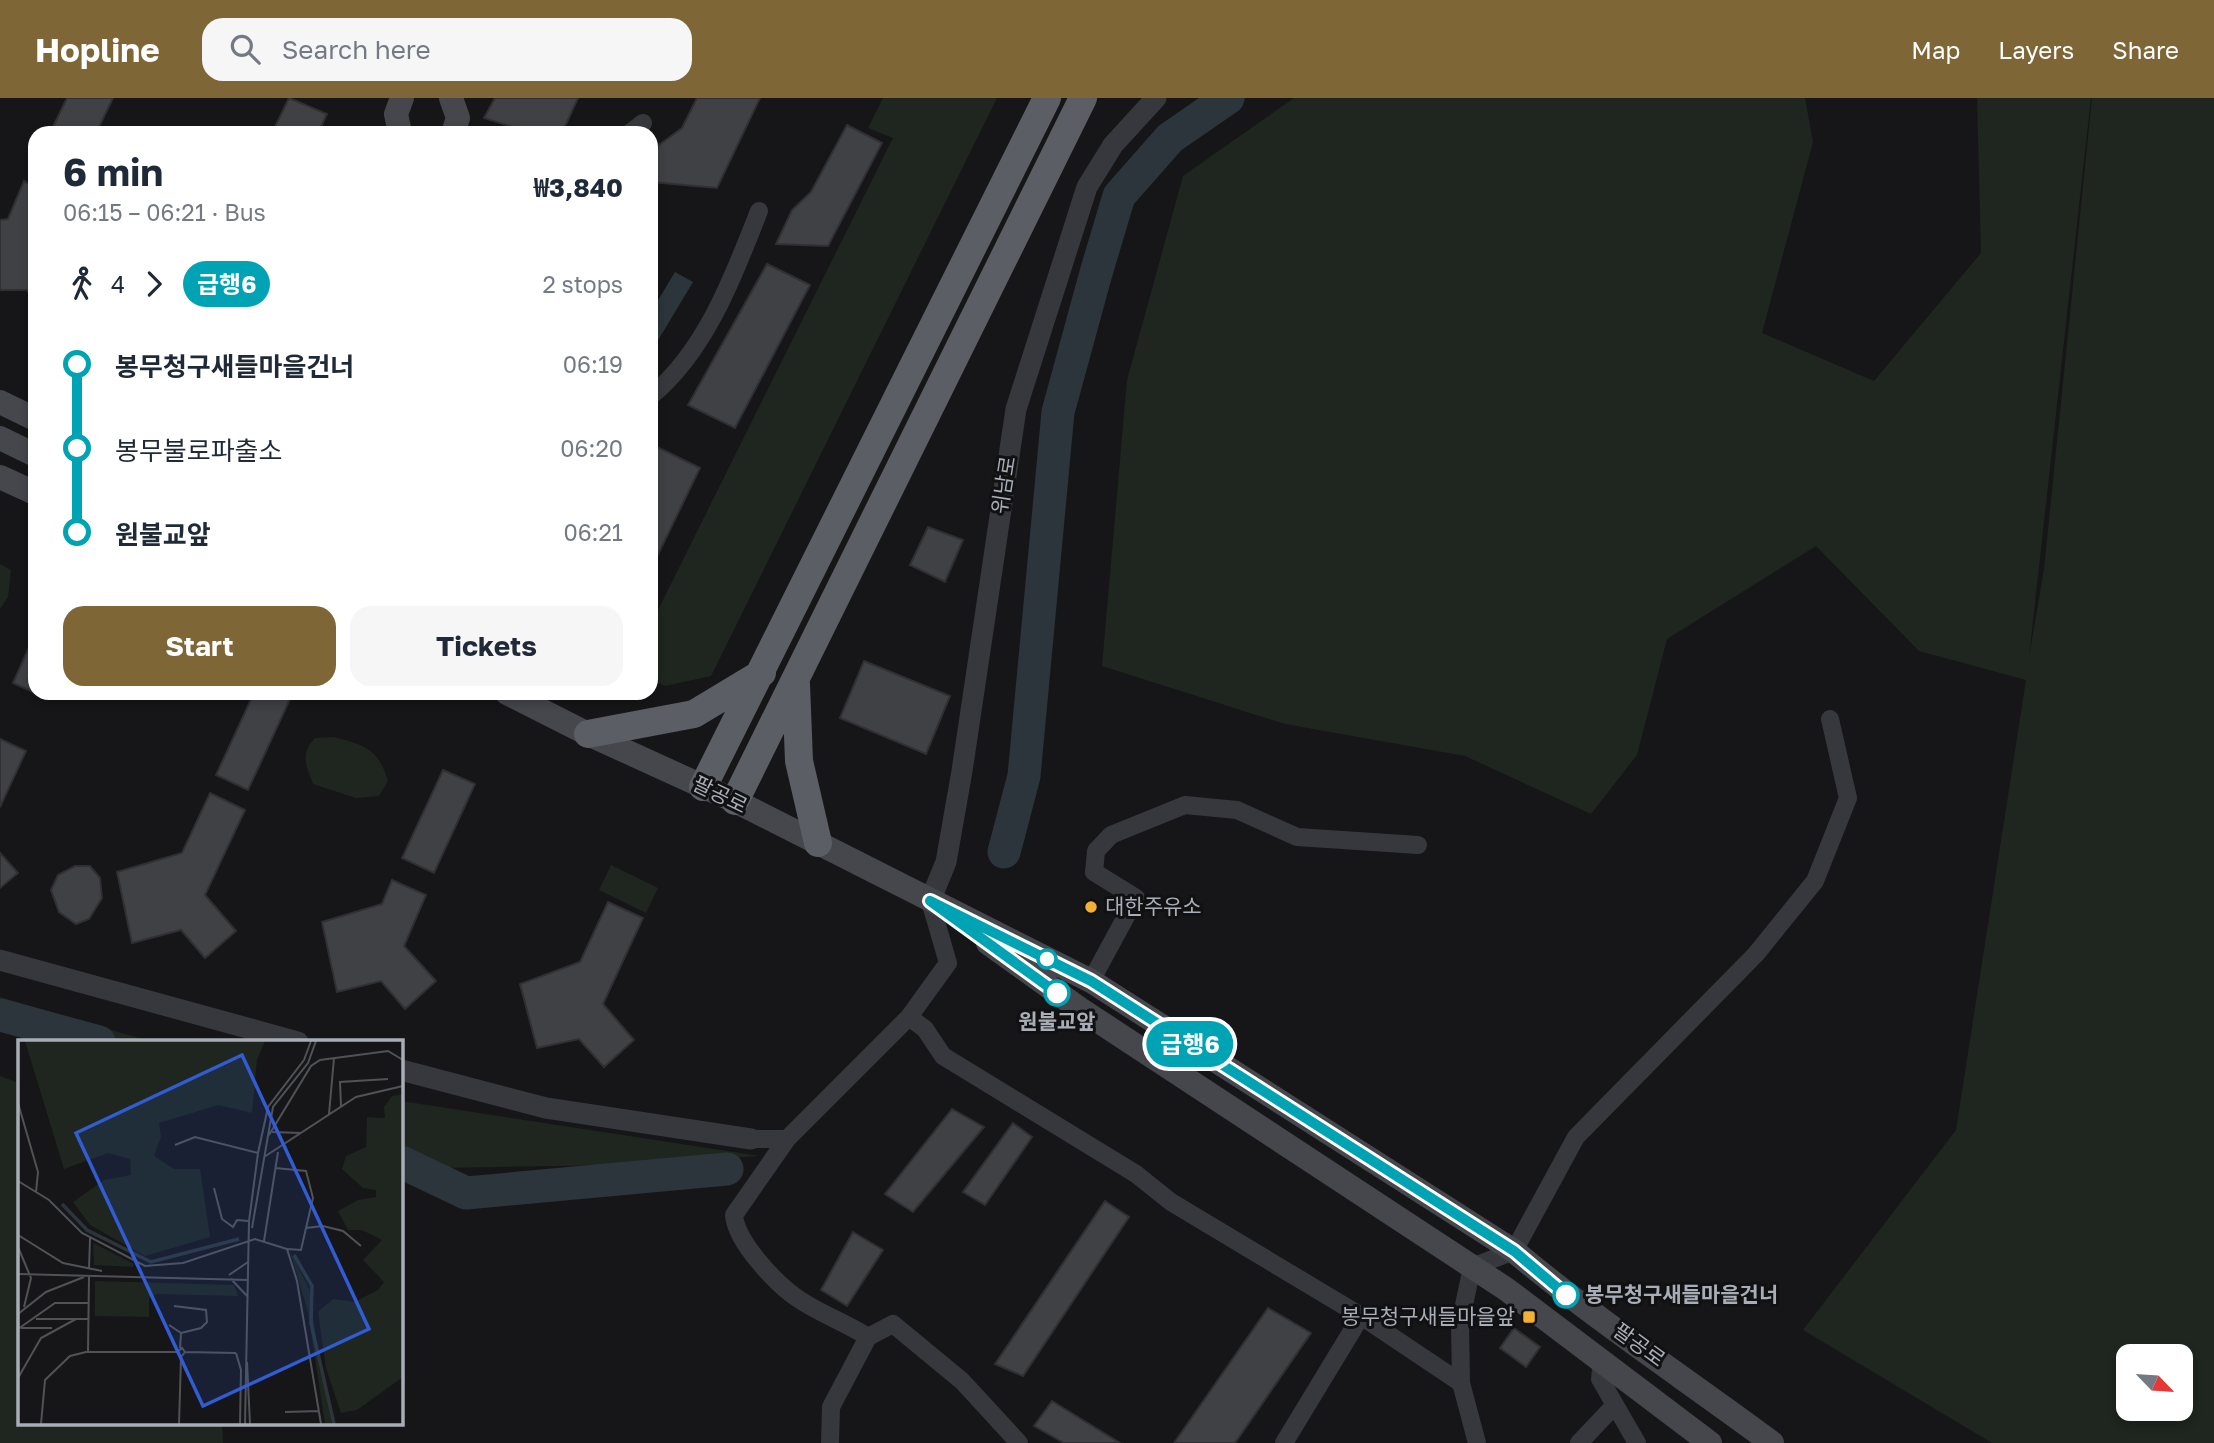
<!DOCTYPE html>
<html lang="en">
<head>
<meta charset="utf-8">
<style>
  :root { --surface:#fff; --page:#f6f6f7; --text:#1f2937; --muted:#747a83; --accent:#7e6636 }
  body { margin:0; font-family:"Golos Text","Noto Sans KR",sans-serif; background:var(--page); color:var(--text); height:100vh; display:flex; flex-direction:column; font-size:26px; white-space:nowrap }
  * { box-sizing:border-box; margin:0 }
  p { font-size:23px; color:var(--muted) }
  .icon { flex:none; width:38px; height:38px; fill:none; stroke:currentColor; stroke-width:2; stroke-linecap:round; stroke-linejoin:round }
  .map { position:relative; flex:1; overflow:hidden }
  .sheet { position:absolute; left:28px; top:28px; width:630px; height:574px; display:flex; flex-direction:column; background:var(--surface); border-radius:21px; box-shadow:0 4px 10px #0003 }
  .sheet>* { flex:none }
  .badge { padding:0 14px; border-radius:23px; font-size:24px; line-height:46px }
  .needle { width:46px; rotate:115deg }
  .tools { position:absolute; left:2116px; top:1246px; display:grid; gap:14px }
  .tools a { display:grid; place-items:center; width:77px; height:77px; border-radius:14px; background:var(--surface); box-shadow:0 4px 10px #0003; font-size:35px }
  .map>.badge { position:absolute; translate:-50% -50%; box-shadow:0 0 0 4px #fff }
  .legs { display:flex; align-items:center; gap:10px; height:77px; padding:0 35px; font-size:23px }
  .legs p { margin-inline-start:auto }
  .summary { display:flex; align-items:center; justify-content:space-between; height:119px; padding:0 35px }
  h1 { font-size:38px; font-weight:700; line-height:52px }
  .cta { display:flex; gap:14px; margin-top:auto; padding:14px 35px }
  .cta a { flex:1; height:80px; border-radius:21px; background:var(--accent); color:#fff; font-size:28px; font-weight:700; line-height:80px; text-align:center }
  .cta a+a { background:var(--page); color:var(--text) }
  ul { padding:0 35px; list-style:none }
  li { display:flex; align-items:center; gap:24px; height:84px; font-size:26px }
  li i { display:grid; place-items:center; width:10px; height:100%; margin:0 9px; background:currentColor }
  li i::after { content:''; width:18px; height:18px; margin:-9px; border:5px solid; border-radius:50%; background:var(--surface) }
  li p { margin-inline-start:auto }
  li:first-child i { background:linear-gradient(#0000 50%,currentColor 0) }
  li:last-child i { background:linear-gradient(currentColor 50%,#0000 0) }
  header { display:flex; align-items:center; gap:42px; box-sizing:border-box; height:98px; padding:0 35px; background:var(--accent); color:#fff }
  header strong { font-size:33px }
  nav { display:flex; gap:38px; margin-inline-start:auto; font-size:24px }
  .search { width:490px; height:63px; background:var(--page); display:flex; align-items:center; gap:18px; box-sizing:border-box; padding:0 24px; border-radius:21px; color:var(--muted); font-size:26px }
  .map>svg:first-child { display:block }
  .green { fill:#1e261f; fill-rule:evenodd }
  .water { fill:#2c353c }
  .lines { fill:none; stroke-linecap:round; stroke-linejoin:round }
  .river { stroke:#2c353c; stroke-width:33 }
  .building { fill:#404145; stroke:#303034; stroke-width:2 }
  .minor { stroke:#37383d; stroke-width:18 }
  .tertiary { stroke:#37383d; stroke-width:21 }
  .secondary { stroke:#45474d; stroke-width:24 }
  .trunk { stroke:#5b5e65; stroke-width:28 }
  .line-1-casing { stroke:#fff; stroke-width:16 }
  .line-1 { stroke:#00a3b4; stroke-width:10 }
  .poi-dot { fill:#f2b134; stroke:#111113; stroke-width:2.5 }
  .stop-1-dot { fill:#fff; stroke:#00a3b4; stroke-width:3.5 }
  .labels { text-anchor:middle; stroke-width:6; stroke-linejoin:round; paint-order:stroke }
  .street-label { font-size:21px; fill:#a8adb8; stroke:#111113 }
  .poi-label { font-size:21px; fill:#a8adb8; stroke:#111113; text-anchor:start }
  .stop-label { font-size:21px; font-weight:bold; fill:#a8adb8; stroke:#111113 }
  .inset-river { fill:none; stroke:#2c353c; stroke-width:3.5 }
  .inset-road { fill:none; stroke:#505258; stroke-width:2 }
  .view { fill:#325cd3; fill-opacity:0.15; stroke:#325cd3; stroke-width:3.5 }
  .inset-edge { fill:none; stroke:#a8adb8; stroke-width:3.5 }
</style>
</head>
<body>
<header>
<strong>Hopline</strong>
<div class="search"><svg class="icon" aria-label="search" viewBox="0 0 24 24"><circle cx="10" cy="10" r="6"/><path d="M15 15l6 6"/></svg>Search here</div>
<nav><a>Map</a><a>Layers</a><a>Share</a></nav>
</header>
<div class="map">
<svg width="2214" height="1345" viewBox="0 0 2214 1345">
  <rect width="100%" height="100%" fill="#161618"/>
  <path class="green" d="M883 0H997L711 578 665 588 651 581V526L893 40 868 30Z
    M1294 0H1805L1813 44 1762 235 1874 283 1981 155 1977 0H2091L2029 559 2044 471 2092 0H2214V1345H1992L1803 1232 1956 1032 2026 582 1919 553 1816 448 1667 541 1637 657 1591 716 1465 658 1285 626 1102 568 1127 282 1183 78ZM2128 1258H2180V1311H2128Z
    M0 466 11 472 8 499 0 511Z
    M334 639C364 647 379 651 388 683L379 698 356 700 313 686C306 667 300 656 315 640Z
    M611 767 658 790 646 815 599 792Z
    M0 899 152 944H58L0 925Z
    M0 978 19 985V1326H222L223 1345H0Z
    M401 1003 760 1058 616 1067 440 1070 401 1057Z"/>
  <path class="water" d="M675 174 693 184 651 254V214Z"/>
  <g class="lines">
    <path class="river" d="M1004 754 1024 678 1058 314 1096 175 1119 98 1170 40 1228 0
      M0 917 99 944
      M401 1064 466 1095 727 1071"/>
  </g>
  <path class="building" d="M67 0H113L96 35H50Z
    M289 0 327 16 318 35H272Z
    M495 0H578L562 35H531L484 20Z
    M697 0H760L717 90 651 84V63L659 47 682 30Z
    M847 27 882 45 828 148 776 146 792 112 811 94Z
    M24 83 35 89V204L27 192H0V122L8 121Z
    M767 166 810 187 735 330 688 307Z
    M651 346 700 370 651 471Z
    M928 429 963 442 945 484 910 467Z
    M35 536V595L13 585Z
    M864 563 950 598 926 656 840 620Z
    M254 595H283L291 599 248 692 216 677Z
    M0 641 26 653 0 709Z
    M443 672 475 686 434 775 402 760Z
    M210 695 245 712 205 797 236 833 205 860 181 832 132 845 117 774 182 755Z
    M0 755 18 775 0 790Z
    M75 768H90L100 780 102 800 89 821 76 826 59 814 51 792 58 777Z
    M392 782 426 797 404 848 436 883 405 911 381 883 337 894 322 824 382 806Z
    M608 804 643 820 603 906 634 942 604 969 579 941 537 950 520 886 580 864Z
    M952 1011 984 1029 913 1114 885 1096Z
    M1013 1025 1032 1039 985 1107 963 1094Z
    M1105 1103 1129 1119 1023 1278 995 1266Z
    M853 1134 883 1152 847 1208 821 1192Z
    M1268 1210 1311 1235 1235 1345H1174Z
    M1514 1230 1540 1249 1526 1269 1500 1250Z
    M1052 1303 1120 1345H1064L1034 1328Z"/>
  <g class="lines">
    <path class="minor" d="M630 35 643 25
      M651 298C706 253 734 177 759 113
      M1091 883 1136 800 1094 774 1096 753 1111 737 1185 707 1237 712 1297 739 1418 747
      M909 919 925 931 943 958 1136 1076 1171 1104 1361 1218 1461 1285
      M751 1041H787L909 919 948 865 930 803
      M787 1041 734 1117C736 1144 777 1187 800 1202 821 1216 846 1225 868 1239L831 1309 830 1345
      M868 1239 893 1226 962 1283 1019 1345
      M1602 1262 1600 1281 1637 1345
      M1284 1345 1361 1218
      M1477 1345 1461 1285 1460 1226 1472 1169 1514 1153 1576 1039 1756 856 1815 783 1848 700 1830 621
      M1579 1345 1615 1307"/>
    <path class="tertiary" d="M930 803 946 764 962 673 1016 311 1087 89 1113 47 1156 0
      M0 862 298 944
      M401 972 546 1010 751 1041"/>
    <path class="secondary" d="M451 0 458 20 453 35
      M400 35 396 16 402 0
      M0 304 35 321
      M0 340 35 357
      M0 379 35 395
      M507 595 588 636 735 703 1091 883 1514 1153C1596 1222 1686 1281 1772 1345
      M988 845 1080 911 1506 1191 1710 1345"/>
    <path class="trunk" d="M796 586 799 663 818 745
      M588 636 694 616 762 575
      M703 689 1047 0
      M735 703 1083 0"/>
  </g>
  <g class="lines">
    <defs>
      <path id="line-1" d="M1057 895 930 803 1091 883 1514 1153 1566 1197"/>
    </defs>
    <use href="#line-1" class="line-1-casing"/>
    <use href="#line-1" class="line-1"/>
  </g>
  <g class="poi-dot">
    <circle cx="1091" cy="809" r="7"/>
    <rect x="1522" y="1212" width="14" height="14" rx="3.5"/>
  </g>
  <g class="stop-1-dot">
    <circle cx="1047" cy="861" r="9"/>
    <circle cx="1057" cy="895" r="12"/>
    <circle cx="1566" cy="1197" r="12"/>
  </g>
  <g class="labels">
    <g class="street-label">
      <text transform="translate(1004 387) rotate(-81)" y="7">위남로</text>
      <text transform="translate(720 697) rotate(26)" y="7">팔공로</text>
      <text transform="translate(1639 1247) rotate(36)" y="7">팔공로</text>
    </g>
    <g class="poi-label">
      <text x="1105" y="816">대한주유소</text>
      <text x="1515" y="1226" text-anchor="end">봉무청구새들마을앞</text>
    </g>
    <g class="stop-label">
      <text x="1057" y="931">원불교앞</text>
      <text x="1585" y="1204" text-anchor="start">봉무청구새들마을건너</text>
    </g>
  </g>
  <g transform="translate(18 942)">
    <rect width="385" height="385" fill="#161618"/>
    <path d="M7 1H247L239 20 234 73 200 65 141 83 143 97 136 116 156 129H182L192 197 127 216 72 185 55 162 86 140 113 135 112 119 90 113 46 129ZM385 54V337L339 370 323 373 308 328 300 272 315 259 336 262 360 250 366 242 345 220 364 200 344 190H330L320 171 340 160 358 157V150L345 148 324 129 328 116 348 107 349 77 367 78 366 67 374 56ZM75 203 116 224 115 227 76 225ZM272 211 292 250 301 326 315 384H307L290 272ZM77 241 216 245 220 256 139 254 131 258V277L77 276Z" fill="#1e261f"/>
    <path class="inset-river" d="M44 164 69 190 133 222 221 199M276 215 294 246 293 283 316 384"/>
    <path class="inset-road" d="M0 63 20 132 18 152M323 66 322 42 370 39M311 74 316 18M254 92 283 93M251 95 293 26 302 20 370 11 385 20M157 105 177 97 240 113M246 117 338 57 385 46M257 128 288 131 295 158 288 188M0 141 31 160 64 193 127 226 165 223 237 199 269 209 279 241 303 384M196 148 204 179 215 187 219 180 230 181M234 188 255 67 290 23 298 1M0 195 45 223 84 231M246 201 260 112M0 207 13 238 6 267M269 209 283 210 288 188 305 186 325 191 343 206M71 229 72 198M0 234 230 240M211 235 230 222M213 239 230 257M156 266 188 270 189 282 183 288 163 293M0 274 28 252 66 237M18 279H71M151 285 163 293 162 308M3 288H34M0 289 37 263H71M70 312 71 237M167 312 163 317 159 312 164 308 167 312 218 313M218 313 223 330 222 384M229 322 232 384M0 338 23 298 58 279M267 372 301 371M23 384 27 340 52 316 68 312H159M161 384 163 317M227 384 231 181 240 113 250 67 286 20 293 1"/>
    <path class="view" d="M224 15 351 289 185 366 58 93Z"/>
    <rect width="385" height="385" class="inset-edge"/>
  </g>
</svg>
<div class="tools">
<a><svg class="needle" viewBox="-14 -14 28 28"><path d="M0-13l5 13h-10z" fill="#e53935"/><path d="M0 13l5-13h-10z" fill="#747a83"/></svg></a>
</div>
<b class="badge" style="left:1190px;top:946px;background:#00a3b4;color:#fff">급행6</b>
<section class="sheet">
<div class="summary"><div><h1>6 min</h1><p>06:15 – 06:21 · Bus</p></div><b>₩3,840</b></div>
<div class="legs"><svg class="icon" aria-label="walk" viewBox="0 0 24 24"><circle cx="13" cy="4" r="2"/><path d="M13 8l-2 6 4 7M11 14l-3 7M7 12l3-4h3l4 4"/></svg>4<svg class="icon" aria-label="forward" viewBox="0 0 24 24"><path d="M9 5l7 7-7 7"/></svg><b class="badge" style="background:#00a3b4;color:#fff">급행6</b><p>2 stops</p></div>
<ul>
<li><i style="color:#00a3b4"></i><b>봉무청구새들마을건너</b><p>06:19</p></li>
<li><i style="color:#00a3b4"></i><span>봉무불로파출소</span><p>06:20</p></li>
<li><i style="color:#00a3b4"></i><b>원불교앞</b><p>06:21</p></li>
</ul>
<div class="cta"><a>Start</a><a>Tickets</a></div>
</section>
</div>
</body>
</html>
